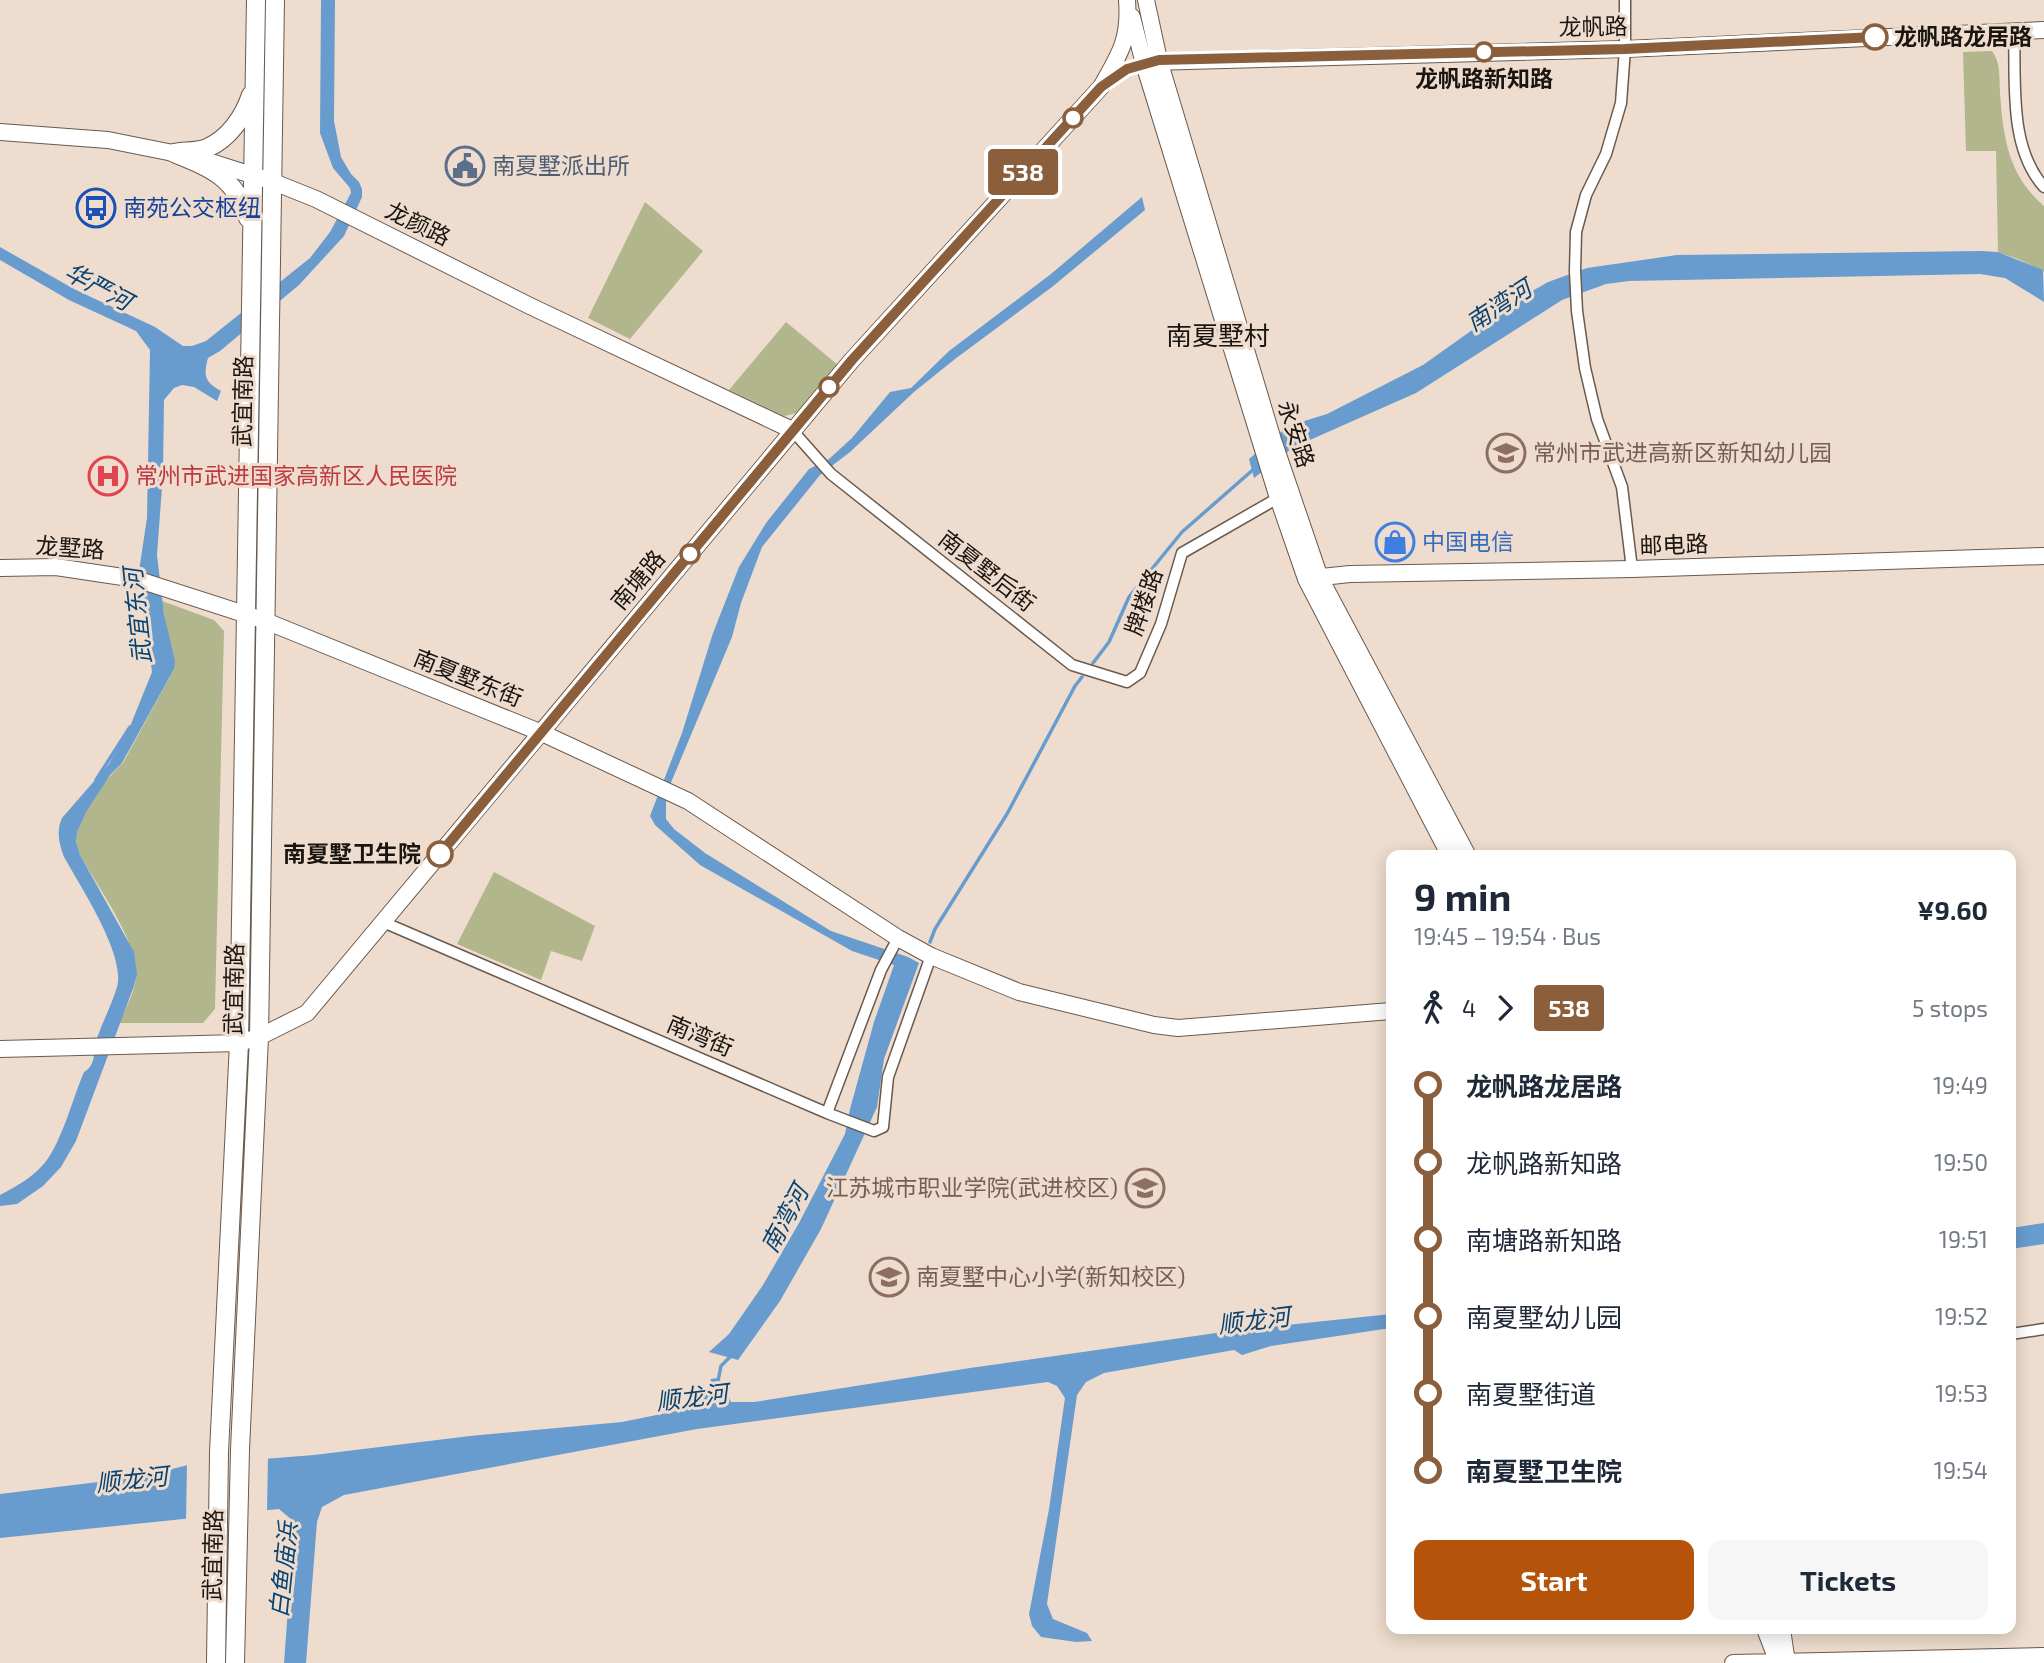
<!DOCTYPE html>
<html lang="en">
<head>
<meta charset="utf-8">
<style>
  :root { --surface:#fff; --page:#f6f6f7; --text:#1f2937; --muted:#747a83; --accent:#b45309 }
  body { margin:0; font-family:"Exo 2","Noto Sans SC",sans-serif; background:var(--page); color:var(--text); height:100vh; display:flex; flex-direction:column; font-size:26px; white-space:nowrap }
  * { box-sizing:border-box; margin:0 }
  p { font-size:23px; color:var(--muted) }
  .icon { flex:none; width:38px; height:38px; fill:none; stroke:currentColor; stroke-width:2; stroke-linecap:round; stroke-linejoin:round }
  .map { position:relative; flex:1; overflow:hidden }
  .details { position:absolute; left:1386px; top:850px; width:630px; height:784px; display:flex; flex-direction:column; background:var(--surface); border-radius:14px; box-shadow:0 4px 18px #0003 }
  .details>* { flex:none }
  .badge { padding:0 14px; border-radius:5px; font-size:24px; line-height:46px }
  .map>.badge { position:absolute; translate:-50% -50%; box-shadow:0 0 0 4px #fff }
  .legs { display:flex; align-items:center; gap:10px; height:77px; padding:0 28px; font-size:23px }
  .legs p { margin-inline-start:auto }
  .summary { display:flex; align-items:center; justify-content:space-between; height:119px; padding:0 28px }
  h1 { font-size:38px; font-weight:700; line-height:52px }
  .action { display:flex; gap:14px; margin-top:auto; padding:14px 28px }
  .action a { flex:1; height:80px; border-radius:14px; background:var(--accent); color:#fff; font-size:28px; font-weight:700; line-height:80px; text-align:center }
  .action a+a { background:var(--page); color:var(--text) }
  ul { padding:0 28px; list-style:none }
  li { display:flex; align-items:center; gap:24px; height:77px; font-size:26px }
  li i { display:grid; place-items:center; width:10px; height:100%; margin:0 9px; background:currentColor }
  li i::after { content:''; width:18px; height:18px; margin:-9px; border:5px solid; border-radius:50%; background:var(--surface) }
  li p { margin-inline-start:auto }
  li:first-child i { background:linear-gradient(#0000 50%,currentColor 0) }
  li:last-child i { background:linear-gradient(currentColor 50%,#0000 0) }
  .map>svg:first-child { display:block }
  .green { fill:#b1b68c }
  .water { fill:#699cce }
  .pier { fill:#eeddce }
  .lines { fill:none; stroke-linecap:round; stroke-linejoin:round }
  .stream { stroke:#699cce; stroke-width:3.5 }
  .street-casing { stroke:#695a4e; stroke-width:13 }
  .secondary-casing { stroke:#695a4e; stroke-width:18 }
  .primary-casing { stroke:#695a4e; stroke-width:20 }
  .street { stroke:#fff; stroke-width:10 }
  .secondary { stroke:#fff; stroke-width:16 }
  .primary { stroke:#fff; stroke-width:18 }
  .line-1-casing { stroke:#fff; stroke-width:16 }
  .line-1 { stroke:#8b5e3c; stroke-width:10 }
  .stop-1-dot { fill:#fff; stroke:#8b5e3c; stroke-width:3.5 }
  .labels { text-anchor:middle; stroke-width:6; stroke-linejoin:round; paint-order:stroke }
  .street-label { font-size:23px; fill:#1b1510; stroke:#eeddce }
  .stop-label { font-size:23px; font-weight:bold; fill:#1b1510; stroke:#eeddce; text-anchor:start }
  .service-label { font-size:23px; fill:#4e5e75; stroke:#eeddce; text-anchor:start }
  .transit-label { font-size:23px; fill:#164399; stroke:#eeddce; text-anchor:start }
  .education-label { font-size:23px; fill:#785e54; stroke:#eeddce; text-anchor:start }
  .health-label { font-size:23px; fill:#be3a42; stroke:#eeddce; text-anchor:start }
  .shop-label { font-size:23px; fill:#366cbe; stroke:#eeddce; text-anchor:start }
  .water-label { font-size:24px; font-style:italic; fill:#094372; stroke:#eeddce }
  .quarter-label { font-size:26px; fill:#1b1510; stroke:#eeddce }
</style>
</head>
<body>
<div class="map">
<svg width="2044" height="1663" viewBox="0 0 2044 1663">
  <rect width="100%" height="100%" fill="#eeddce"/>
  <path class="green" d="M1992 51C2001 63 1999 77 2000 92 2003 137 2008 175 2044 206V272L2018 259 1998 252 1996 151H1966L1963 52Z
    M645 202 703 251 630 339 588 318Z
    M786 322 838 365 797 413 784 416 729 390Z
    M162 601 214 620 224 631 215 1009 203 1023H119C126 1007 137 989 136 972 135 937 97 886 80 855 78 848 75 840 76 833 80 811 106 778 123 763L174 669Z
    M494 872 595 926 582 961 551 951 541 980 457 944Z"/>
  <path class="water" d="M321 0H335L334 121 341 157 351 174 359 182 362 189V197L344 236 299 285 220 351 208 358C203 376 205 382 221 391L217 401 194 387 182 385 174 388 164 400 163 474 157 555 164 614 175 661 174 669 122 763 110 775 86 812 77 832 76 841 80 855 134 952 137 974 134 986 76 1141 61 1167 43 1186 17 1204 0 1206V1195C15 1187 30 1179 41 1167 60 1149 73 1097 84 1072 97 1065 93 1050 97 1038 103 1021 112 1004 117 987 126 955 80 886 64 857 59 844 56 831 62 818L109 764 131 724 152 672 139 571 147 518 150 350 136 331 69 300 0 260V247L74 289 155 327 183 346H192L206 341 310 258 330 232 351 193 350 188 333 168 320 133Z
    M1142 197 1145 210 1052 287 955 359 914 392 850 452 820 475 762 547 741 603 732 637 670 785 666 803V819L674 829 705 853 831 931 908 957 919 963 884 1059 877 1107 821 1229 780 1301 738 1360 709 1352 729 1334 763 1285 799 1223 845 1134 850 1109 874 1022 894 965 852 951 700 865 655 825 650 816 682 733 713 633 739 567 766 523 809 469 829 459 852 438 890 392 911 388 949 351 1051 274Z
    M1981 251 1998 252 2043 270 2044 302 2005 278 1980 274 1629 281 1606 284 1562 300 1416 393 1294 447 1254 478 1249 459 1288 426 1327 414 1423 365 1506 306 1548 282 1587 268 1677 255Z
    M2044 1223V1244L2011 1249V1228Z
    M1391 1314V1328L1271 1346 1242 1355 1234 1350 1104 1373 1086 1382 1077 1395 1047 1604 1053 1619 1087 1633 1092 1641 1076 1642 1041 1637 1032 1626 1029 1614 1049 1509 1065 1398 1057 1386 1048 1382 697 1429 344 1495 322 1507 317 1522 306 1663H284L294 1528 292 1520 279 1509 0 1538V1494L139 1477 188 1465 314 1455 470 1436 622 1422 691 1408 704 1393 711 1379 718 1378 725 1385 731 1402H754L970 1368 1230 1331Z"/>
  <path class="pier" d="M268 1455 267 1513 186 1523 187 1462Z"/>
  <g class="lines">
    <path class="stream" d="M1093 663 1109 642 1129 597 1182 532 1255 468
      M96 780 130 727
      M930 942 935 929 1007 814 1075 686 1082 677
      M718 1381 721 1366 732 1355"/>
    <defs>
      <path id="street" d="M1625 0V49L1621 103 1606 154 1586 195 1576 232 1575 271 1577 311 1585 368 1597 419 1622 487 1632 569
        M2014 31C2016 80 2008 147 2044 187
        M1106 83 1127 69 1144 64
        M792 430 831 474 1072 665 1127 682 1140 673 1161 624 1182 553 1278 498
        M383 922 827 1113 881 970 898 938
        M827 1113 874 1131 883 1127 888 1077 931 956
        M2011 1334 2044 1329"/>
      <path id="secondary" d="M1146 0 1159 60 1273 440 1320 578 1468 856
        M1132 17 1144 64 1278 498 1306 579 1450 856
        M1151 62 1625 49 2044 30
        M0 132 108 140 198 158 271 181 316 199 530 306 792 430
        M0 568 56 567 136 579 263 620 542 733 688 801 898 938 931 956 1019 992 1154 1025 1178 1028 1391 1011
        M1312 578 1350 574 1632 569 2044 556
        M0 1049 239 1043 259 1037 307 1013 852 360 1101 87C1120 54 1130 39 1127 0
        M1765 1629 1778 1663
        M1782 1629 1787 1663
        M1733 1663 2044 1656"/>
      <path id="primary" d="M174 153C211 168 235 177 248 218
        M174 153C184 151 197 152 207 148 229 139 244 116 251 95
        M216 1663 219 1452 239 1043 256 0
        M235 1663 240 1450 259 1037 275 0"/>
    </defs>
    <use href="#street" class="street-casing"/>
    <use href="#secondary" class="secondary-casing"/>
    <use href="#primary" class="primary-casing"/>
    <use href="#street" class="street"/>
    <use href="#secondary" class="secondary"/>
    <use href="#primary" class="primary"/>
  </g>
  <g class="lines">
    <defs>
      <path id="line-1" d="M440 854 852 360 1101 87 1127 69 1159 60 1625 49 1875 37"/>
    </defs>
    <use href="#line-1" class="line-1-casing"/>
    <use href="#line-1" class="line-1"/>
  </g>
  <defs>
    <symbol id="civic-ring" viewBox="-11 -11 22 22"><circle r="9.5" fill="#eeddce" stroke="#5c6f8a" stroke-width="1.5"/><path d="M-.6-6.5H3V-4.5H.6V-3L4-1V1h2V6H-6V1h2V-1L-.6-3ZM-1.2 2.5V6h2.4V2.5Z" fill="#5c6f8a"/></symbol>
    <symbol id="bus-ring" viewBox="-11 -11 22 22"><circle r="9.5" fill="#eeddce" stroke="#1a4fb4" stroke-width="1.5"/><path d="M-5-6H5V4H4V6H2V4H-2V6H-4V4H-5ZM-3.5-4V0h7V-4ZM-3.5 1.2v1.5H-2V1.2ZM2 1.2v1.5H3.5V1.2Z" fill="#1a4fb4"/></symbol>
    <symbol id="school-ring" viewBox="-11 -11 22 22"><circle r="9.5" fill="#eeddce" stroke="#8d6e63" stroke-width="1.5"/><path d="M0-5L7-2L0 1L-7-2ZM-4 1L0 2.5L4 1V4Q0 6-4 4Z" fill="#8d6e63"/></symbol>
    <symbol id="hospital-ring" viewBox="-11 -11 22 22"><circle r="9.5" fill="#eeddce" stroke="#e0444e" stroke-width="1.5"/><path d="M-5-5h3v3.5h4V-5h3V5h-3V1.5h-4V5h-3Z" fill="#e0444e"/></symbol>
    <symbol id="shop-ring" viewBox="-11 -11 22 22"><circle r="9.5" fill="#eeddce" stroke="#3f7fe0" stroke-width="1.5"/><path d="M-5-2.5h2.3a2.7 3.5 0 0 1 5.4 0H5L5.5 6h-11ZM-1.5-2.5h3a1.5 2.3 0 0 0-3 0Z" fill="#3f7fe0"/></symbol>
  </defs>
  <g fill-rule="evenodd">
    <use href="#civic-ring" x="443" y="144" width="44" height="44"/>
    <use href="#bus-ring" x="74" y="186" width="44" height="44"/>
    <use href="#school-ring" x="1484" y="431" width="44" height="44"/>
    <use href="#hospital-ring" x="86" y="454" width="44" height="44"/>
    <use href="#shop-ring" x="1373" y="520" width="44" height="44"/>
    <use href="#school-ring" x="1123" y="1166" width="44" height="44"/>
    <use href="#school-ring" x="867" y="1255" width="44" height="44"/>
  </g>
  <g class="stop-1-dot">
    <circle cx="1875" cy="37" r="12"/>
    <circle cx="1484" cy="52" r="9"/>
    <circle cx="1073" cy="118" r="9"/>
    <circle cx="829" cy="387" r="9"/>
    <circle cx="690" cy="554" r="9"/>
    <circle cx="440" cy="854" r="12"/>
  </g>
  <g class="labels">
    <g class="street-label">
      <text transform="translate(1593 27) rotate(-1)" y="8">龙帆路</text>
      <text transform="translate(418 224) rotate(26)" y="8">龙颜路</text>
      <text transform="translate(243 401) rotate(-89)" y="8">武宜南路</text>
      <text transform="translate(1296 434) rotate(72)" y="8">永安路</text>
      <text transform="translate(1674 545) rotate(-2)" y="8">邮电路</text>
      <text transform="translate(70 548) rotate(4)" y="8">龙墅路</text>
      <text transform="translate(987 571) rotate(38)" y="8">南夏墅后街</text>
      <text transform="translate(638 580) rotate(-50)" y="8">南塘路</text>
      <text transform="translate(1144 602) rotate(-71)" y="8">牌楼路</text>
      <text transform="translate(468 678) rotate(22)" y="8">南夏墅东街</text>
      <text transform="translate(234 989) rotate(-89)" y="8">武宜南路</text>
      <text transform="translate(700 1036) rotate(23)" y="8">南湾街</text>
      <text transform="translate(213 1555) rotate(-89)" y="8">武宜南路</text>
    </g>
    <g class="stop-label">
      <text x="1894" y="45">龙帆路龙居路</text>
      <text x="1484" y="87" text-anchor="middle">龙帆路新知路</text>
      <text x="421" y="862" text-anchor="end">南夏墅卫生院</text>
    </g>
    <g class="service-label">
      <text x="492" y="174">南夏墅派出所</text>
    </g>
    <g class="transit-label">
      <text x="123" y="216">南苑公交枢纽</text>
    </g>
    <g class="education-label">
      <text x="1533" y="461">常州市武进高新区新知幼儿园</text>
      <text x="1118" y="1196" text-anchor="end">江苏城市职业学院(武进校区)</text>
      <text x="916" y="1285">南夏墅中心小学(新知校区)</text>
    </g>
    <g class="health-label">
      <text x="135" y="484">常州市武进国家高新区人民医院</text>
    </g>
    <g class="shop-label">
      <text x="1422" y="550">中国电信</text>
    </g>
    <g class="water-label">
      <text transform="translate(98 287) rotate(28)" y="8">华严河</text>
      <text transform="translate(1499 306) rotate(-33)" y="8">南湾河</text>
      <text transform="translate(138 616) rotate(-96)" y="8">武宜东河</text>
      <text transform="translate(785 1219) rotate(-62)" y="8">南湾河</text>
      <text transform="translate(1254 1321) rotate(-7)" y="8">顺龙河</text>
      <text transform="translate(692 1398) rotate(-7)" y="8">顺龙河</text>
      <text transform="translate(132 1480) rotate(-6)" y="8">顺龙河</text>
      <text transform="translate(284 1570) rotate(-84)" y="8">白鱼庙浜</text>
    </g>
    <g class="quarter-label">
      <text x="1218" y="345">南夏墅村</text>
    </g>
  </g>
</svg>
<b class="badge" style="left:1023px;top:172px;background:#8b5e3c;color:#fff">538</b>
<section class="details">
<div class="summary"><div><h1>9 min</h1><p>19:45 – 19:54 · Bus</p></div><b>¥9.60</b></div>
<div class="legs"><svg class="icon" aria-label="walk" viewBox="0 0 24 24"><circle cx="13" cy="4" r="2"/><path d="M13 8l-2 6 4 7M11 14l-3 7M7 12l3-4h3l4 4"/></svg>4<svg class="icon" aria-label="forward" viewBox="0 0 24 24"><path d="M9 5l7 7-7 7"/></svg><b class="badge" style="background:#8b5e3c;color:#fff">538</b><p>5 stops</p></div>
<ul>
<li><i style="color:#8b5e3c"></i><b>龙帆路龙居路</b><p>19:49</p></li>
<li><i style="color:#8b5e3c"></i><span>龙帆路新知路</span><p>19:50</p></li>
<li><i style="color:#8b5e3c"></i><span>南塘路新知路</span><p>19:51</p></li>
<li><i style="color:#8b5e3c"></i><span>南夏墅幼儿园</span><p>19:52</p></li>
<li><i style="color:#8b5e3c"></i><span>南夏墅街道</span><p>19:53</p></li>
<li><i style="color:#8b5e3c"></i><b>南夏墅卫生院</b><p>19:54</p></li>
</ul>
<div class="action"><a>Start</a><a>Tickets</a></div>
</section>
</div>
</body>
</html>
